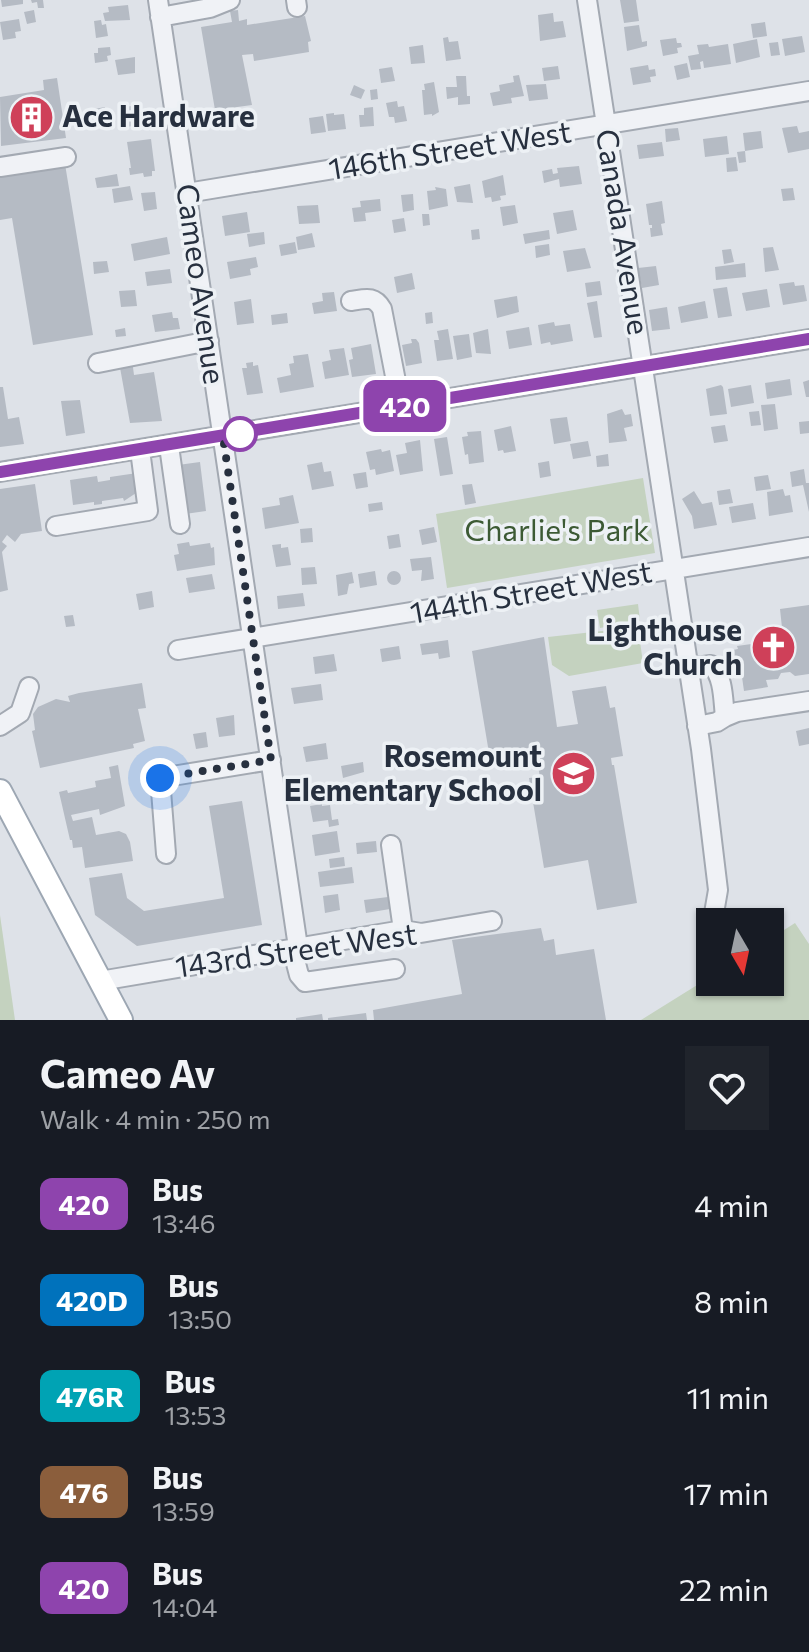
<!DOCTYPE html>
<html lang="en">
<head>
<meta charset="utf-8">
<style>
  :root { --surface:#171b24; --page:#20242c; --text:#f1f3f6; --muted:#9ea1a6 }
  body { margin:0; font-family:Commissioner,sans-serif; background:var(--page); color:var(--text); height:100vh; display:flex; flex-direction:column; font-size:30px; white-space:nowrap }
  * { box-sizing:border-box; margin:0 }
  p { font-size:26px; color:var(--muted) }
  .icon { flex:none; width:44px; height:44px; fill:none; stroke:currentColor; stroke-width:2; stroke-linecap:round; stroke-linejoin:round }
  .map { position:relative; height:1020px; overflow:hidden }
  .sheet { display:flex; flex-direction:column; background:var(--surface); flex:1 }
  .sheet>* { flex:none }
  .badge { padding:0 16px; border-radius:12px; font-size:28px; line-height:52px }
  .needle { width:52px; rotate:171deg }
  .controls { position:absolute; left:696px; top:908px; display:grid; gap:16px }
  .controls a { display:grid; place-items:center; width:88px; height:88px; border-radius:0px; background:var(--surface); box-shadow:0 2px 6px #0004; font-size:40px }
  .you { position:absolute; width:40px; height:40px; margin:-20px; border:6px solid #fff; border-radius:50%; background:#1a73e8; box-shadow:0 0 0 12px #1a73e833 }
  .map>.badge { position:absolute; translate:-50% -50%; box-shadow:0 0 0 4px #fff }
  .round { display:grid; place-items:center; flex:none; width:84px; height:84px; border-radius:0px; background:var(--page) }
  .headline { display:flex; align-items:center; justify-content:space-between; height:136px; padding:0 40px }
  h1 { font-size:38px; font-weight:700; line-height:60px }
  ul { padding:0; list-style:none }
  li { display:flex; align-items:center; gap:24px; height:96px; padding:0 40px }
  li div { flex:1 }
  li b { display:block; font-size:30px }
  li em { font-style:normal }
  li .badge { min-width:88px; font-weight:700; text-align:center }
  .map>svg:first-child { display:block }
  .green { fill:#c4d2bf }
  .building { fill:#b5bbc4 }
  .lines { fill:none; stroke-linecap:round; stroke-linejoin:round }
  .minor-casing { stroke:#a3a9b2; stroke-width:22 }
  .major-casing { stroke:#9da7b3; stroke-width:26 }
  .minor { stroke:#f0f2f6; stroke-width:18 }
  .major { stroke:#fff; stroke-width:22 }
  .line-casing { stroke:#fff; stroke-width:18 }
  .line { stroke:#8e44ad; stroke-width:12 }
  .walk { stroke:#27303f; stroke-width:8; stroke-dasharray:0 14.4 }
  .stop-dot { fill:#fff; stroke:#8e44ad; stroke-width:4 }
  .labels { text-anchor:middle; stroke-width:7; stroke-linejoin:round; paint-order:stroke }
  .poi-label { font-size:30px; font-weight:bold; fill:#27303f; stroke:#edf1f5; text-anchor:end }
  .street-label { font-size:30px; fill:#27303f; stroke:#edf1f5 }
  .park-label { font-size:30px; fill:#3c5a34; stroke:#edf1f5 }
</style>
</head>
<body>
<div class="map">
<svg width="809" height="1020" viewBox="0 0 809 1020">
  <rect width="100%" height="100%" fill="#dee2e8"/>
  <path class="green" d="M643 478 655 553 447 588 436 514Z
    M638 604 640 621 600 628 597 610Z
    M638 627 643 663 569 676 552 665 548 637Z
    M0 915 15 1020H0Z
    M795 923 809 944V1020H641L710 977V982H770V939Z"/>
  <path class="building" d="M1 0H23V4L2 7Z
    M31 0H43L44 8H38L37 2 32 3Z
    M620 0H636L639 21 624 23Z
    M128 5 130 20 105 21 103 13 109 12 108 7Z
    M34 10 36 22 27 24 24 12Z
    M238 10 239 21 247 19V25L305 16 311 41 308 42 309 52 254 61 253 54 242 55 252 105 215 110 201 27 232 22 230 11Z
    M553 13 554 22 563 21 566 37 540 41 538 15Z
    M19 19 21 31 15 32 16 38 3 40 0 22Z
    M101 20 102 25 106 24 108 36 96 38 94 21Z
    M765 22 767 36 753 38 751 24Z
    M639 25 642 42 647 41V46L627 51 624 27Z
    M802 36 805 52 785 56 782 39Z
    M448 37 449 42 458 41 461 59 446 61 443 38Z
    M676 38 677 43H681L682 47 677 48 678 53 663 56 660 40Z
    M757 39 760 57 736 63 733 44Z
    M778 42 780 55 771 56 769 43Z
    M708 44 709 47 728 44 731 64 704 68 703 61 700 62 701 69 691 70 688 56 699 54 697 45Z
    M423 45 425 63 411 64 409 47Z
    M110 47 111 55 107 56 108 61 95 63 94 53H98V48Z
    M135 57V73L118 75 115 60Z
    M687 63 690 77 677 80 674 66Z
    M648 65 649 70 655 69 656 76 650 77 651 82 633 85 630 68Z
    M558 66 560 79 544 81 542 68Z
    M392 67 395 81 381 83 379 69Z
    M519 75 524 96 511 98 512 103 493 106 490 93 500 91 499 85 514 82 513 76Z
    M456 76H466L467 96H470V104L458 105V97L447 99 446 87H457Z
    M57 78 66 138 1 146 0 97 44 90 43 80Z
    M434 82 439 112 432 116V114L424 115 422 90H425L424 84Z
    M546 84 548 99 529 101 526 85Z
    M354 85 365 90 361 99 350 95Z
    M377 89 378 99 371 100 370 90Z
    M397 101 398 107 404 106 407 121 395 123 394 117H389L386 103Z
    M139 105 144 124 127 127 124 107Z
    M105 107 107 120 95 122 94 115 90 116 89 110Z
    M373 107 374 126 360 127 359 115H364V108Z
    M334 113V115L344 114 346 129 328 131 326 114Z
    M323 116 326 132 311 134 309 118Z
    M797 126 799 133 809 131V149L788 153 782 128Z
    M678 128 680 140 666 142 665 129Z
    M761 131 763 148 745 151 746 162 739 163 737 152 745 151 743 133Z
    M727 136 729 154 705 157 703 139Z
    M151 139 155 171H152V176L144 177 143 173 130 175 129 168H131L127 142Z
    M662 142 664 156 639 159 637 145Z
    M736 157 738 171 727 172 726 158Z
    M65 164 93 335 33 345 12 218 0 220V175Z
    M579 166 582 184 560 187 559 179 544 183 542 171 552 169 553 174 558 173 557 168Z
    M117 174 119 186 97 188 95 178Z
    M503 175 506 195 500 196 501 200 492 202 491 197 485 198 482 181Z
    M470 184 473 203 457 202 454 187Z
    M130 186 133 200 114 203 112 189Z
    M435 187 446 189 448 206 429 210 427 191 436 190Z
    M793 188 795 200 783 201 781 189Z
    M155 192 157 209 144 211 141 193Z
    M413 194 414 210 403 212 401 195Z
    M380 199 381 211 365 213 366 221 354 222 352 208 361 207 360 201Z
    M662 201 665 223 661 224 663 235 651 237 650 228H652V225H649L646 204Z
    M318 205 320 223 299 224 297 206Z
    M515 205 518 223 503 226 500 207Z
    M573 210 577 230 557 234 553 213Z
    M247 212 250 232 225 236 222 216Z
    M422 214H429L430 225 423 226Z
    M404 218 406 231 394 233 392 220Z
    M479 229 480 239 472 240 471 230Z
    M549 230 550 239 525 244 523 234Z
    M264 232 265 244 249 247 247 234Z
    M312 233 315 247 298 250 296 237Z
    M167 237 170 254 134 261 131 244Z
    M295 242 297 253 281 256 279 245Z
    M549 244 550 255 536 258 535 246Z
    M773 247 779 270 765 272 763 248Z
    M585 248 591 268 567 272 563 251Z
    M731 249 734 262 724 264 722 250Z
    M256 257 258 267 250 269 251 275 230 279 227 262Z
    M107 261 109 272 94 274 93 262Z
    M745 263 746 277 716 280 715 267Z
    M656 266 659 285 642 288 638 268Z
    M170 269 172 283 147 286 145 272Z
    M412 273 415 289 397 293 394 277Z
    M600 281 602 295 587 297 585 283Z
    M794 282 795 286 804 285 807 301 783 305 779 284Z
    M727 287 732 316 718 318 713 289Z
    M767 289 770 307 746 311 742 293Z
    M135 290 137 306 121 307 119 291Z
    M334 292 337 311 314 314 312 303 323 301 322 293Z
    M517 296 519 312 497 318 494 300Z
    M251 299 254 323 237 325 234 302Z
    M597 301 602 337 594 338 587 303Z
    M705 301 708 318 681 323 678 307Z
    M667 307 670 329 652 331 649 310Z
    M172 312 173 318H178L180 329 155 332 152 315Z
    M432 312 433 323 426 324 425 313Z
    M287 313 288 323 272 325 271 315Z
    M554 322 555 326 570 324 573 341 551 345 550 342 541 344 538 325Z
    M529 327 532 345 509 349 506 331Z
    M125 328 126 336 116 337 115 330Z
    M448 329 453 359 437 361 434 340H439L437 331Z
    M488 329 491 354 476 353 473 333Z
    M469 334 472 357 457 360 453 336Z
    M411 339H416L419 343 422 363 406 366 402 345 412 343Z
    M371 344 376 374 352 377 349 360 353 359 351 348Z
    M344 348 349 375 325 379 322 362 331 360 329 350Z
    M308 354 314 387 280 393 277 378 291 375 289 364 294 363 293 356Z
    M132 360 134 375 154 372 162 421 130 423 119 362Z
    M253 362V366L258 365 263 393 247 395 242 368H247L246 363Z
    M790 379 792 395 767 399 765 383Z
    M809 380V397H806L803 382Z
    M721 385 723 387 727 414 710 416 706 389Z
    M751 385 754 403 731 407 728 389Z
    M0 387H3L8 419 19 417 24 444 0 447Z
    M80 400 85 433 66 436 61 401Z
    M775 404 778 429 764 431 761 405Z
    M622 409 625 415 631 414 633 426 624 428 627 441 609 443 607 414Z
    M759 411 761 425 751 426 749 412Z
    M567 417 571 441 554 444 550 419Z
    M809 421V433L800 434 799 422Z
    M725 425 728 441 714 443 711 427Z
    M511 426 516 451 504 453 503 450 498 451 494 430Z
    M481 431 484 462 469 464 468 454 465 455 462 437 468 436 467 432Z
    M447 437 453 474 440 476 434 439Z
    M420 440 423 471 400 475 396 455 407 453 405 443Z
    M588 441 591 456 573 459 570 444Z
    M381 449 382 452 390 450 394 471 376 475 375 469 370 470 366 452Z
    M608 454 609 466 597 467 596 456Z
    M549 461 551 476 540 478 538 463Z
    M200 462 206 511 185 514 178 465Z
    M322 462 324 472 331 471 334 486 312 490 307 465Z
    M804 469 806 483H809V512L803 485 792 487 790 472Z
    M366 472 368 487 356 489 353 474Z
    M137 473 139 491 124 501 123 498 102 501V504L94 505V502L73 505 70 480 97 476 98 482 110 480V477Z
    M768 475 771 489 756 491 754 477Z
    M35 484 42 531 21 534 15 542 7 535 2 542 7 546 2 552 8 590 0 592V489Z
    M472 484 476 503 465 505 462 485Z
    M730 489 733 503 719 505 717 491Z
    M783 489 785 496 790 495 793 512 769 516 767 492Z
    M694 491 702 504 712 502 717 525 694 529 692 516 682 499Z
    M293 495 299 523 265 529 262 508 280 505 279 498Z
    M382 502 383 510 369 512 368 504Z
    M753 503 756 519 732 523 729 507Z
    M434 527 437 542 422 545 419 530Z
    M312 528 313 542 301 543 300 529Z
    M399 534 401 547 389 549 387 536Z
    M189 542 190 546 210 543 211 548 214 547 215 565 177 571 174 555 179 554 177 544Z
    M281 544V548L288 547 291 565 276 567 272 545Z
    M431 557 434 579 421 581 422 570 412 571 410 559Z
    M315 567 317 584 302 585 301 568Z
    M387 578a7 7 0 1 1 14 0a7 7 0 1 1-14 0Z
    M375 571 377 585 360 588 358 574Z
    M352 572 354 583 349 584 347 594 338 596 336 575Z
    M212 574 215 589 189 593 186 578Z
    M152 591 154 607 139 610 136 594Z
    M303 593 305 606 278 609 277 596Z
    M809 605V674L795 676 790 672 781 673 778 679 766 680 768 687 744 691 741 670H736L733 650 738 649 737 646 765 642 764 638H774L773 636 778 635V638L783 637 780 609Z
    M73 615 75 626 66 627 64 616Z
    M544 637 557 727 578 724 572 691 606 686 610 708 615 707 623 756 611 758 612 765H614L637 903 597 910 588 860 544 868 529 778 540 777 536 756 491 765 472 651Z
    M448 640 450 657 439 659 438 653 422 655 420 644Z
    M399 646 401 659 382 662 380 649Z
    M334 654 337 671 315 674 313 657Z
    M142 683 146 708 138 709 145 741 133 744 134 748 40 768 32 731 35 730 33 714 38 707 56 699 70 702 68 696 79 693Z
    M321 684 323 700 294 704 291 688Z
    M234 715 235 735 219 737 216 718Z
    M809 728V744L799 746 796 731Z
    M206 732 208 747 196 749 193 734Z
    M326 743 328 759 306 762 303 747Z
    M363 762 364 772 343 778 341 766Z
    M118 765 125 806 100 815 99 809 71 815 73 821 92 817 96 835 119 831 126 834 130 842 133 861 85 868 82 847 73 848 72 840H70L59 792 67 790 68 793 96 787 95 781 111 778 109 767Z
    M242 801 262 925 137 946 95 915 89 878 122 873 127 898 144 911 224 898 209 806Z
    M322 804V806L330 805 332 820 338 819 339 825 329 827 328 820 313 822 310 806Z
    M337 831 340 852 315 856 312 835Z
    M376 841 377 852 357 854 356 843Z
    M344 857 345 866 330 868 329 859Z
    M352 867 354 883 320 887 318 872Z
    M338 894 340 910 325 913 323 896Z
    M388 897 390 909 366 913 364 900Z
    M541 928 544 941 554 939 556 955 594 949 606 1020H374L373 1010 462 994 452 940Z
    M366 1013 367 1020H328V1018Z
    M322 1014 323 1020H296V1018Z"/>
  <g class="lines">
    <defs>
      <path id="minor" d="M158 0 298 947
        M296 0 297 7
        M587 0 701 749 718 890 713 919
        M160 17 210 8 230 0
        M0 167 66 157
        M187 193 809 91
        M351 301C365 299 374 295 382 309L401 407
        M98 363 209 341
        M169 446 180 524
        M0 472 809 339
        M56 526 148 511 140 450
        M178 650 809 547
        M689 668 711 665C724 676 723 701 725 717L717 722 697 726
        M725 717 737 712 809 701
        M0 726 20 713 29 687
        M391 845 403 930
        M166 854 160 778 271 760
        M292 948 299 975 305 982 395 969
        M100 981 403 930 421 933 492 921"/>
      <path id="major" d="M0 791 121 1020"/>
    </defs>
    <use href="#minor" class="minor-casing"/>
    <use href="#major" class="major-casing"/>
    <use href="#minor" class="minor"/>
    <use href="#major" class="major"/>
  </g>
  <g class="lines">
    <defs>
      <path id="line" d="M0 472 809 339"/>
    </defs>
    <use href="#line" class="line-casing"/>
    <use href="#line" class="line"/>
    <path class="walk" d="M160 778 271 760 223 437 240 434"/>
  </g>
  <defs>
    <symbol id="building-disc" viewBox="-11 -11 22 22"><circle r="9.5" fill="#cf4059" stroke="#edf1f5"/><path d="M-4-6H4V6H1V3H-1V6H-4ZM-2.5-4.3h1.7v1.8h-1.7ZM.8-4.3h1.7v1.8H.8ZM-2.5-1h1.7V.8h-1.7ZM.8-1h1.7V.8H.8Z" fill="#fff"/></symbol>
    <symbol id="church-disc" viewBox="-11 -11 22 22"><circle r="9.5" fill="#cf4059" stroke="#edf1f5"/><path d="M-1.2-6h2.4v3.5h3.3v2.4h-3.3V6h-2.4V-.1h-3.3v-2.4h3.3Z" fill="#fff"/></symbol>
    <symbol id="school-disc" viewBox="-11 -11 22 22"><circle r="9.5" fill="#cf4059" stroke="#edf1f5"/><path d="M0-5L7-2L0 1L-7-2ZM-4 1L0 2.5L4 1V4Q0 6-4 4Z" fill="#fff"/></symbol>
  </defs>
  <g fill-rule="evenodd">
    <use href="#building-disc" x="6" y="92" width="51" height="51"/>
    <use href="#church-disc" x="748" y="622" width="51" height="51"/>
    <use href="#school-disc" x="548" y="748" width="51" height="51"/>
  </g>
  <circle class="stop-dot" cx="240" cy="434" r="16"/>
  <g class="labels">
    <g class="poi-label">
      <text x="62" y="127" text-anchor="start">Ace Hardware</text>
      <text x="742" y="641">Lighthouse<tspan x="742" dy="34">Church</tspan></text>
      <text x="542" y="767">Rosemount<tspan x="542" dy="34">Elementary School</tspan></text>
    </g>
    <g class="street-label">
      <text transform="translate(450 151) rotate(-9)" y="10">146th Street West</text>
      <text transform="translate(622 232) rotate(81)" y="10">Canada Avenue</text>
      <text transform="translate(200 284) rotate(82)" y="10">Cameo Avenue</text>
      <text transform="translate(531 593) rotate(-10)" y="10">144th Street West</text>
      <text transform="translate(296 951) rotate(-8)" y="10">143rd Street West</text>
    </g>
    <g class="park-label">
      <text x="557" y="541">Charlie's Park</text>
    </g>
  </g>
</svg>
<div class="controls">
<a><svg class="needle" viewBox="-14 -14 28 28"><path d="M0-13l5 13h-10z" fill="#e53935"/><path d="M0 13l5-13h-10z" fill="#9ea1a6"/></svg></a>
</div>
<div class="you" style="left:160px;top:778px"></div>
<b class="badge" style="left:405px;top:406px;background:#8e44ad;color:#fff">420</b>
</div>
<section class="sheet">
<div class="headline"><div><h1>Cameo Av</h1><p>Walk · 4 min · 250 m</p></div><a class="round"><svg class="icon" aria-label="heart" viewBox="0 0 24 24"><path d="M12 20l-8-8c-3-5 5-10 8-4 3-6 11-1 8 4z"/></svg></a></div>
<ul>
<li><span class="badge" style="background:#8e44ad;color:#fff">420</span><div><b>Bus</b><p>13:46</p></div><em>4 min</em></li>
<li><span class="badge" style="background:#0072bc;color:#fff">420D</span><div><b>Bus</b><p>13:50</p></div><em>8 min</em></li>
<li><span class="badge" style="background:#00a3b4;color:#fff">476R</span><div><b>Bus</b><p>13:53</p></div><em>11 min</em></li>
<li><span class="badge" style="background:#8b5e3c;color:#fff">476</span><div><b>Bus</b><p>13:59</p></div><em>17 min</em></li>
<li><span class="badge" style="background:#8e44ad;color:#fff">420</span><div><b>Bus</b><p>14:04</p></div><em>22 min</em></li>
</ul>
</section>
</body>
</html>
